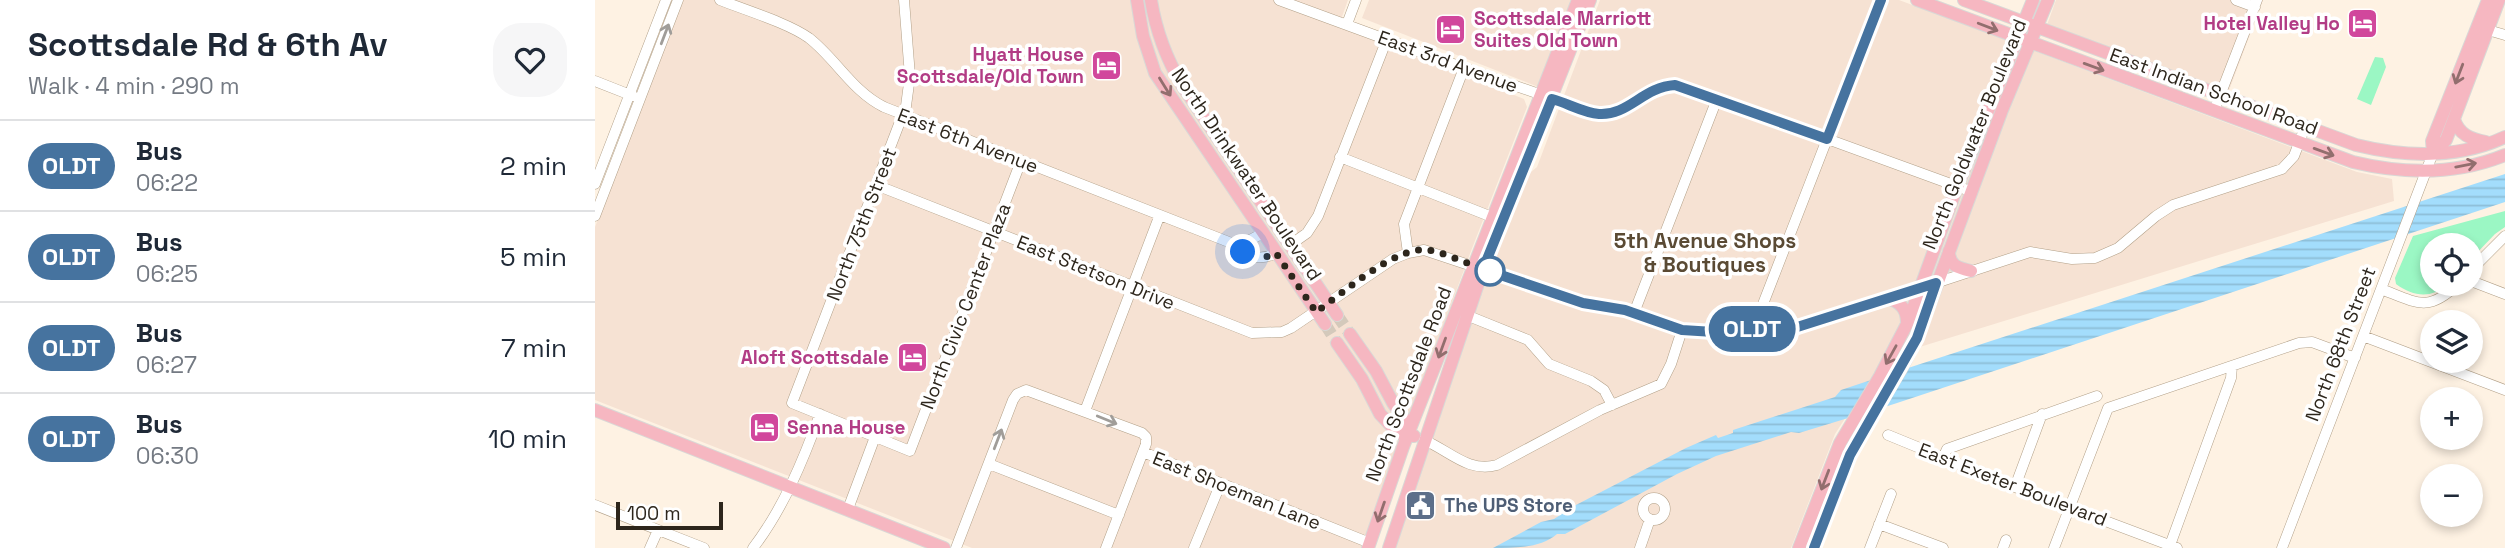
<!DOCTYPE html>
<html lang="en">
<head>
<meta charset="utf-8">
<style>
  :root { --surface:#fff; --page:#f6f6f7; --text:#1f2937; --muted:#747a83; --line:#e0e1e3 }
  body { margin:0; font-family:"Space Grotesk",sans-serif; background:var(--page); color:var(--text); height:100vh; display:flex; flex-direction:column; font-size:26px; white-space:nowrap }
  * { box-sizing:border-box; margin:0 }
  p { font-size:23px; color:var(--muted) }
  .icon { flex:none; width:38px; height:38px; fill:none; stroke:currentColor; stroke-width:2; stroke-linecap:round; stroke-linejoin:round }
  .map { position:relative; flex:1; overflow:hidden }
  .sheet { display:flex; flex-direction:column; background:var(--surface); width:595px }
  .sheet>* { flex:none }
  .badge { padding:0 14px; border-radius:23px; font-size:24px; line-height:46px }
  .buttons { position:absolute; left:1825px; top:233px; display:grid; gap:14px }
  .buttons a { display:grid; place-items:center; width:63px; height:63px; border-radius:50%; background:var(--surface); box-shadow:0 4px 10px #0003; font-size:35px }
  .scale { position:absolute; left:21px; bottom:18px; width:107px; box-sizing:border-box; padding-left:7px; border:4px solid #2d261c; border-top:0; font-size:19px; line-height:24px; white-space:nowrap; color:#2d261c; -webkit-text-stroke:5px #fff; paint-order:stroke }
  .you { position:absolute; width:35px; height:35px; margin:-18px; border:5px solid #fff; border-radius:50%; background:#1a73e8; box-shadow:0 0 0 10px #1a73e833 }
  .map>.badge { position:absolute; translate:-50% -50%; box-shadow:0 0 0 4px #fff }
  .round { display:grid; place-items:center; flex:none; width:74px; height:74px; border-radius:28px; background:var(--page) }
  .headline { display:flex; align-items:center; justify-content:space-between; height:119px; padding:0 28px }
  h1 { font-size:33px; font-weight:600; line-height:52px }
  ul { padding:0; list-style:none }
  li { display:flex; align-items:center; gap:21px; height:91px; padding:0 28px; border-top:2px solid var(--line) }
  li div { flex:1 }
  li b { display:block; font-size:26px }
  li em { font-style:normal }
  li .badge { min-width:77px; font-weight:700; text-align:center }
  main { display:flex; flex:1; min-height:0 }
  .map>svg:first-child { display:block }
  .commercial { fill:#f6e2d3 }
  .park { fill:#9bf7c4 }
  .water { fill:url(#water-rules) }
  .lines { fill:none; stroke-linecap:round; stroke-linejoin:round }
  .major-tunnel { stroke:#d4c9bb; stroke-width:12; stroke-dasharray:12 6; stroke-linecap:butt }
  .minor-casing { stroke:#b2a088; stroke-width:11 }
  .major-casing { stroke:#d9d8d6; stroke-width:14 }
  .minor { stroke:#fff; stroke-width:10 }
  .major { stroke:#f6b7c1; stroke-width:12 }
  .oneway { stroke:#926e6e }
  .oneway2 { stroke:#a09d99 }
  .line-casing { stroke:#fff; stroke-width:16 }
  .line { stroke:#46739f; stroke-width:10 }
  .walk { stroke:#2d261c; stroke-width:7; stroke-dasharray:0 12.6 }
  .stop-dot { fill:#fff; stroke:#46739f; stroke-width:3.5 }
  .labels { text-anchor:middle; stroke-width:7; stroke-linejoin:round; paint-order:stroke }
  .hotel-label { font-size:19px; font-weight:bold; fill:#b23c85; stroke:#fff; text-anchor:end }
  .street-label { font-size:19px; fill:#2d261c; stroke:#fff }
  .service-label { font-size:19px; font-weight:bold; fill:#4e5e75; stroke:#fff; text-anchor:start }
  .neighbourhood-label { font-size:21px; font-weight:bold; fill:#5a4a34; stroke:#fff }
</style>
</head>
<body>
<main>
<section class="sheet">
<div class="headline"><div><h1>Scottsdale Rd &amp; 6th Av</h1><p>Walk · 4 min · 290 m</p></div><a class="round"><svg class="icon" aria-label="heart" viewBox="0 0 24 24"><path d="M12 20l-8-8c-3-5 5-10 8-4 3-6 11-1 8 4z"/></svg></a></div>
<ul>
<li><span class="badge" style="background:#46739f;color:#fff">OLDT</span><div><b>Bus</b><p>06:22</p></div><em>2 min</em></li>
<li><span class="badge" style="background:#46739f;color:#fff">OLDT</span><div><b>Bus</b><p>06:25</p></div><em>5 min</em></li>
<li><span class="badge" style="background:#46739f;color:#fff">OLDT</span><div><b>Bus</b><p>06:27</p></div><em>7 min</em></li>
<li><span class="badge" style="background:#46739f;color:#fff">OLDT</span><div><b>Bus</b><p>06:30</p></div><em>10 min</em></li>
</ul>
</section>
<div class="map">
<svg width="1910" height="548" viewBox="0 0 1910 548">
  <defs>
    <pattern id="water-rules" width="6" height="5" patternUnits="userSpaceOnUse" patternTransform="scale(1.75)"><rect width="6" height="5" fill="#a3ddfc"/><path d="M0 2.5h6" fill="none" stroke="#8dbed7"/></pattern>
  </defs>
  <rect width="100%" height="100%" fill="#fef2e3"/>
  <path class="commercial" d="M87 0H753L744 25 929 99 932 107 876 251 766 548H377L0 400V227Z
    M774 0H978L943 86H941L767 18Z
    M1005 0H1304L1762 172 1797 179 1799 201 1289 358 1240 434 1196 548H797L871 326 931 176 942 167Z
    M1461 0H1668L1633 93 1452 25Z"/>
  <path class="park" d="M1780 57 1788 58 1791 67 1776 105 1762 99Z
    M1910 211V227L1900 234 1876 259V245H1838V284H1853C1836 299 1819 297 1801 284L1800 278 1818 236Z"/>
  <path class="water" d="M1910 174V202L1299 404 1204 433 1196 432 1121 456 1082 474 970 534H962C946 548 921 548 898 548L946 522 959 519 979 506 1091 448 1121 435 1123 438 1138 433V430L1240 397 1246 390 1270 382Z"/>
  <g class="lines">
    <path class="major-tunnel" d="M742 315 755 334
      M730 324 742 343"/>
    <defs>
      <path id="minor" d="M125 0C150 10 193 23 214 38 241 59 257 91 289 107L644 246C654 259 668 260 681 253
        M309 0 315 76 311 106 197 403 315 451 426 161
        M684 0 869 68 996 112C1034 120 1049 80 1087 86L1375 191
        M1641 0 1660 7
        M752 24 761 0
        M1893 30 1910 35
        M0 81 38 96
        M1619 111 1662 0
        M745 157 897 217
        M0 184 71 0
        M281 185 657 333 687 332 696 328 798 259 813 253 829 250 988 303 1030 310 1087 330 1125 333 1152 344 1166 342
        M0 216 83 0
        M695 245 712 233 723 216 792 39
        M644 246 668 233
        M813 253 809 224 869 68
        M1876 270 1910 236
        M1876 281 1910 294
        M1786 289C1822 303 1833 313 1863 284
        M1039 313 1122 99
        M871 315 933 340 954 364 996 381 1009 390 1017 405
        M1176 325 1178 333 1174 340 1166 342 1159 337C1155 327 1162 313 1168 304L1286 0
        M1768 336 1910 390
        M1176 337 1435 252 1477 259 1500 258 1523 248 1561 216 1578 205 1687 169 1699 156 1710 127
        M490 411 564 217
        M1293 435 1420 487 1582 548
        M829 440C855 451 873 473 902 465L1005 410 1066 384 1076 364 1087 330
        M548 452 775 543
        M1348 458 1352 449 1502 396
        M394 464 524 515
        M1420 487 1447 414
        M1048 509a11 11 0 1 1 22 0a11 11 0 1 1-22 0Z
        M0 505 109 548
        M253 509 280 437
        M1284 524 1348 548
        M55 548 63 530
        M158 548C188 509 208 461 225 414
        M361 548 418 400 422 394 431 390 547 433 551 437V444L511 548
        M599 548 625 485
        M1045 548 1055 519
        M1275 548 1296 494
        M1408 548 1411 540
        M1459 548 1513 408 1704 343 1717 342 1760 358
        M1574 548 1636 378 1637 366
        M1687 548 1838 153"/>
      <path id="major" d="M542 0 548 36 560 73 730 324
        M556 0C561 31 571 58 587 85L742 315
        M1322 0 1758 162C1808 174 1861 175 1910 155
        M1369 0 1761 145C1810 157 1863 159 1910 137
        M1859 119C1864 135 1876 139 1891 142
        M1838 153 1851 140 1904 0
        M1838 153 1837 141 1893 0
        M1354 251C1354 266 1363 268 1376 271
        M1293 298C1306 303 1312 309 1312 323
        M755 334 781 371 798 403 810 420 814 433
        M742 343 767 379 785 414 803 433 819 436
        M0 410 349 548
        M773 548 808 447 983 0
        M794 548 888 269 995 0
        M1204 548 1245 443 1285 376 1313 322 1362 187 1438 0
        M1219 548 1260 444 1306 369 1322 338 1407 110 1453 0"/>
    </defs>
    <use href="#minor" class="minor-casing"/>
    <use href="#major" class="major-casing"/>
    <use href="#minor" class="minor"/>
    <use href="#major" class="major"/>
  </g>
  <defs><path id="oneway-shaft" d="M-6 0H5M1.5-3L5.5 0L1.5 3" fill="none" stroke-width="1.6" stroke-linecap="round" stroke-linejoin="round" transform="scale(1.75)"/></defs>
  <g class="oneway">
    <use href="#oneway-shaft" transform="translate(1393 27) rotate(21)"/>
    <use href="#oneway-shaft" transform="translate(1499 67) rotate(20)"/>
    <use href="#oneway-shaft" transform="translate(1864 74) rotate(111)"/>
    <use href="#oneway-shaft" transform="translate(570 87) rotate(58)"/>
    <use href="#oneway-shaft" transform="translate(1729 152) rotate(20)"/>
    <use href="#oneway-shaft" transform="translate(1871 165) rotate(-11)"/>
    <use href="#oneway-shaft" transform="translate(847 348) rotate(110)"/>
    <use href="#oneway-shaft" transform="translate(1296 355) rotate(119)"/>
    <use href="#oneway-shaft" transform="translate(1230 480) rotate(111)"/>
    <use href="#oneway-shaft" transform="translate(786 512) rotate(109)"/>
  </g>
  <g class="oneway2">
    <use href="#oneway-shaft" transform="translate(70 34) rotate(-69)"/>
    <use href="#oneway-shaft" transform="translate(512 420) rotate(22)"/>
    <use href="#oneway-shaft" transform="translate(403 439) rotate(-69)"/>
  </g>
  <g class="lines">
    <defs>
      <path id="line" d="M1219 548 1255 455 1322 338 1341 283 1196 329 1166 321 1159 325 1157 330 1139 337 1119 332 1087 330 1030 310 988 303 888 269 957 99C972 103 989 113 1004 114 1033 116 1048 87 1080 85L1232 139 1286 0"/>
    </defs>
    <use href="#line" class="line-casing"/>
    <use href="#line" class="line"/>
    <path class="walk" d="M648 252 668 258 681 253 721 312C747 294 801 245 834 250 854 254 876 266 895 271"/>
  </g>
  <defs>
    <symbol id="hotel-square" viewBox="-11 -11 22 22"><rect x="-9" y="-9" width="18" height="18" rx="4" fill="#d1479c" stroke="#fff"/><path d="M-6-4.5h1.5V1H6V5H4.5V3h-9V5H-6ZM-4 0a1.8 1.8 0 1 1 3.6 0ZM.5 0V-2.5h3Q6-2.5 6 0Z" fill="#fff"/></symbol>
    <symbol id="civic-square" viewBox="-11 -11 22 22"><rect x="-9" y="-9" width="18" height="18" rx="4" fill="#5c6f8a" stroke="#fff"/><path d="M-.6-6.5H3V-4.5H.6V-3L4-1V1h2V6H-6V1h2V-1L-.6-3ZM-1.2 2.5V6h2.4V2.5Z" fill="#fff"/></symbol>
  </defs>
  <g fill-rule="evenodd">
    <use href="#hotel-square" x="1750" y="6" width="35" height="35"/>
    <use href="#hotel-square" x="838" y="12" width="35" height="35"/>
    <use href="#hotel-square" x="494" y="48" width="35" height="35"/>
    <use href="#hotel-square" x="300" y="340" width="35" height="35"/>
    <use href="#hotel-square" x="152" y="410" width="35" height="35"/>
    <use href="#civic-square" x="808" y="488" width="35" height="35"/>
  </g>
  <circle class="stop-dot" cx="895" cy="271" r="14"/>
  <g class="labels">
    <g class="hotel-label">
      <text x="879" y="25" text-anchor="start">Scottsdale Marriott<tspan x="879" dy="22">Suites Old Town</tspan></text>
      <text x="1745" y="30">Hotel Valley Ho</text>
      <text x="489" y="61">Hyatt House<tspan x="489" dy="22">Scottsdale/Old Town</tspan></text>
      <text x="294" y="364">Aloft Scottsdale</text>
      <text x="192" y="434" text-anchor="start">Senna House</text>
    </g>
    <g class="street-label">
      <text transform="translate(853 61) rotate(20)" y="7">East 3rd Avenue</text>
      <text transform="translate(1619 91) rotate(20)" y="7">East Indian School Road</text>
      <text transform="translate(1379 134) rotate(-68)" y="7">North Goldwater Boulevard</text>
      <text transform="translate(373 140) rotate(21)" y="7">East 6th Avenue</text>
      <text transform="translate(652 174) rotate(56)" y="7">North Drinkwater Boulevard</text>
      <text transform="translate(266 224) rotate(-69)" y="7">North 75th Street</text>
      <text transform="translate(501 272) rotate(22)" y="7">East Stetson Drive</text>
      <text transform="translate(370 306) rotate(-69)" y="7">North Civic Center Plaza</text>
      <text transform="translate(1745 344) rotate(-69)" y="7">North 68th Street</text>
      <text transform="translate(813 384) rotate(-69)" y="7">North Scottsdale Road</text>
      <text transform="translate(1418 484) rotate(21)" y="7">East Exeter Boulevard</text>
      <text transform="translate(642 490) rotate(22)" y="7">East Shoeman Lane</text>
    </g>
    <g class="service-label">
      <text x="849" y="512">The UPS Store</text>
    </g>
    <g class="neighbourhood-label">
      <text x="1110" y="248">5th Avenue Shops<tspan x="1110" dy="24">&amp; Boutiques</tspan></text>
    </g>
  </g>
</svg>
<div class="buttons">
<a><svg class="icon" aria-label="locate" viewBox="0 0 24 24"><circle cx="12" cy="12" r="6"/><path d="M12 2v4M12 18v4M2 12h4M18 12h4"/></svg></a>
<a><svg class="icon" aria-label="layers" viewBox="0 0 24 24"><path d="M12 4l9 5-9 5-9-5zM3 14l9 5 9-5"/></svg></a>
<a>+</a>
<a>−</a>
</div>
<div class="scale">100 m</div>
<div class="you" style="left:648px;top:252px"></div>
<b class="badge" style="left:1157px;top:329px;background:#46739f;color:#fff">OLDT</b>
</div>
</main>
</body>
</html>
